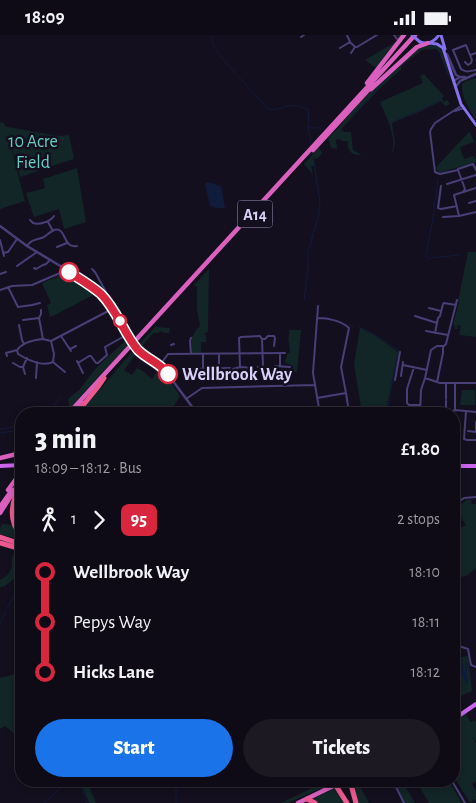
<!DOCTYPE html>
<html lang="en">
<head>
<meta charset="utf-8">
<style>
  :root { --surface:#0e0b16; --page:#1c1923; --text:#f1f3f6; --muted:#9b9ba1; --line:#2e2b35; --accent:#1a73e8 }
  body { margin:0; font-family:"Alegreya Sans",sans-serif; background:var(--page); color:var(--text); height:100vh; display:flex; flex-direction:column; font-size:19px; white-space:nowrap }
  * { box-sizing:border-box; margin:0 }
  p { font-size:16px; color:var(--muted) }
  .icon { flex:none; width:28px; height:28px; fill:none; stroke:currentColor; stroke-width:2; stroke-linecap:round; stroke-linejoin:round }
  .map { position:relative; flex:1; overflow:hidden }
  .details { position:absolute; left:15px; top:372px; width:445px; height:380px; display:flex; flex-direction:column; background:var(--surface); border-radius:20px; box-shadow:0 2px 8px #0003,0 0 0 1px var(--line) }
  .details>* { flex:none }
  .badge { padding:0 10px; border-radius:8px; font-size:18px; line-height:32px }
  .map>.badge { position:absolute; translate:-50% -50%; box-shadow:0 0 0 2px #fff }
  .legs { display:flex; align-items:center; gap:8px; height:55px; padding:0 20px; font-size:16px }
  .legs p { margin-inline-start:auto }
  .overview { display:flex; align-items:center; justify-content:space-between; height:85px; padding:0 20px }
  h1 { font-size:28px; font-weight:800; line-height:38px }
  .button { display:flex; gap:10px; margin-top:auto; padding:10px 20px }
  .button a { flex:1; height:58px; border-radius:30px; background:var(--accent); color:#fff; font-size:20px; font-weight:800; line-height:58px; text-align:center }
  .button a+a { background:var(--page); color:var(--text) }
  ul { padding:0 20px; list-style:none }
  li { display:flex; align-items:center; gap:18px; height:50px; font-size:19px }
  li i { display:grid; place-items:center; width:8px; height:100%; margin:0 6px; background:currentColor }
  li i::after { content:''; width:12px; height:12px; margin:-6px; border:4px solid; border-radius:50%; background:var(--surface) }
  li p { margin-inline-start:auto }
  li:first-child i { background:linear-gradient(#0000 50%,currentColor 0) }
  li:last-child i { background:linear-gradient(currentColor 50%,#0000 0) }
  .status { display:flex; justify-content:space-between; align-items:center; height:35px; padding:0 25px; background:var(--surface); direction:ltr }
  .status svg { height:14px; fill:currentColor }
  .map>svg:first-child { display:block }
  .green { fill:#122527 }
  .water { fill:#111b3b }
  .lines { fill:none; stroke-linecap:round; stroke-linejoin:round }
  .stream { stroke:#111b3b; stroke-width:1 }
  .minor { stroke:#483f77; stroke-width:2 }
  .tertiary { stroke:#483f77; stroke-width:2.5 }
  .secondary { stroke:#8573ee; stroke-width:3 }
  .primary { stroke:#ca65ec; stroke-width:4 }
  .trunk { stroke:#da60bd; stroke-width:4.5 }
  .motorway { stroke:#eb5a8e; stroke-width:5 }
  .tertiary-bridge { stroke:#483f77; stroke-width:2.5 }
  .secondary-bridge { stroke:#8573ee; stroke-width:3 }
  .trunk-bridge { stroke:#da60bd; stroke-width:4.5 }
  .line-1-casing { stroke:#fff; stroke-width:11 }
  .line-1 { stroke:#d7263d; stroke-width:8 }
  .stop-1-dot { fill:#fff; stroke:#d7263d; stroke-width:2.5 }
  .labels { text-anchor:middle; stroke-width:5; stroke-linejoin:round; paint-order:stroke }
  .shield { fill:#130f1e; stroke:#9e97b7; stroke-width:1 }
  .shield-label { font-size:16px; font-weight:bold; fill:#dad1f9 }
  .park-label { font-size:18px; fill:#66d0c2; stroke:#130f1e }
  .stop-label { font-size:18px; font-weight:bold; fill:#dad1f9; stroke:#130f1e; text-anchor:start }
</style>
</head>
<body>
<div class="status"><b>18:09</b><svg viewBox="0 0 49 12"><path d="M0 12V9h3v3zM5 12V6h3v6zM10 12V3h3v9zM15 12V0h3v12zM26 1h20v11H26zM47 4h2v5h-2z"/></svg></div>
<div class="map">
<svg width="476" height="768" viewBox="0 0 476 768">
  <rect width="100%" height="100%" fill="#130f1e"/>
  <path class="green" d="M396 0H402L377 34 365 25 397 6 398 2Z
    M434 10 439 12 442 16 452 50 439 17 436 14 422 15 404 29 401 32V35C379 52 361 74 341 94L344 97H351L353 115 362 120C351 120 347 117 348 106H342L339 104H337L336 105 337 114 331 113 328 103 343 88 342 87 368 59 417 13 425 11Z
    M424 39 444 61 442 64 444 67 447 65 450 69 445 71 441 66 421 76 392 88 395 108 393 117H392C397 101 386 82 380 67L423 48 420 41Z
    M476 43V85C469 74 461 62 462 49L466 46Z
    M0 87 4 88 5 91 8 92 59 101 69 100 74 123 72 125H70L20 142 12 113 11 112 25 166 0 174Z
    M469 97H470L474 107 460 112 464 124 473 121 476 125V127L442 137H439L436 133 437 131Z
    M319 112 322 118 318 123 314 124 315 131H311L313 140 304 129Z
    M77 133 86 187 64 194 59 174 34 182 26 158 45 153 43 144Z
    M468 217H476V302L459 300 461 291 457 290 458 294H454L455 290H453L459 267 458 266Z
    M209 234 208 297 204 298 206 301V307H201V318H192C190 306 191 300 200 291L197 274V251H193Z
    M66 238 72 240 97 258 55 280 50 282 47 270 51 268 42 248Z
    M156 291 157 292 170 293 169 299 168 298H164L162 296 158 298H153L140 314 137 311Z
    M360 293 374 300 398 317 386 375 362 378 354 329Z
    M289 295H301L297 337H292L293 331 285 327 287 320 290 317C290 313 289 312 289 308 287 304 290 300 289 295Z
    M126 302 128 303 126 306H127L129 304 131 307 64 379H62L69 370 68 364 79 355 96 333 125 306 123 303Z
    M135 313 138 317 124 335 132 340 137 333 143 336 152 344 160 332 180 361 174 371 175 372 171 375 167 376V379H115L114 374 86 375 82 379H79Z
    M462 355H475V370H460Z
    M466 465H471L472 469H476V533L466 541 454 543V496L466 490 461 483 457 472Z
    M2 489 13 490 20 503V505L0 499V493Z
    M15 516 21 517 17 522 21 523V547L14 544 5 551 0 552V545C19 535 7 525 15 516Z
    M468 621 472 656 461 661 454 623Z
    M21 637V704L5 691 0 694V642L1 643Z
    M466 677 468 679 466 680 471 687 475 685 476 687V705L474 706 476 708V746L472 749 476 756V764L470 768 454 742V686Z
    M80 746H87L96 768H89Z
    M322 746H331L332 747 329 750 288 768H281L322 748Z
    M353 746H357L369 768H357L352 750Z
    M394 746H402L415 768H405Z
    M416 746H449L462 768H429Z
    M335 752 345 768H317L311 764Z"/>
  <path class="water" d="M207 147 221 151 225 173H217L210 171 205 149Z
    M460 624H462L464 625 462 627 464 633 463 635H466L465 628 467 627C469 633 464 638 468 645V649H466L463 641H461L460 644 462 647 460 649 457 629Z"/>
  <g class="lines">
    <path class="stream" d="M212 0V4
      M212 6C217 19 227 29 236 39
      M237 40 268 74C276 76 280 73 288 71 296 70 302 72 309 75L308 92 310 93H321V95
      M351 82 384 47 386 43 405 27
      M392 87 438 67 443 62
      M308 92 311 108
      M438 143 436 162 434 168V177L426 221 428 223H430L460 220
      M308 217 318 183 320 167 313 122
      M306 250 308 232V218
      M304 265 306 251
      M349 289 350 290
      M351 290 353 291
      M359 292 374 299 399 316 389 364 388 374
      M48 379 60 362
      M0 394 21 391
      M0 398 21 395
      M19 467C17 475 17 485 21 491
      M7 573 21 548
      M0 588 6 576
      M79 746 87 768
      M174 746 176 750V768
      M44 768 69 746"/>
    <path class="minor" d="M347 0 350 7 355 12 351 18
      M394 0 397 4
      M301 2 304 0
      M355 12H357L377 0
      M340 13 350 7
      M476 18 470 20 466 10 453 15 461 34C466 38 470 36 476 35
      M465 27 468 30 471 28 472 25 470 20
      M461 71 435 88 431 94 430 97 435 137 440 139 458 135 465 154 463 157
      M455 76 464 73
      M458 134 473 129 476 135
      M447 149 476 140
      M441 151 438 173 441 174 457 171
      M469 168 476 166
      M459 181 454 160 476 153
      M443 182 459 181 476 177
      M30 185 33 188C39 190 50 187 54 181
      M48 187 53 196
      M0 205 4 221
      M27 211C31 204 37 205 44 202 47 200 50 197 54 195 67 191 62 214 77 211
      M57 212 67 208
      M3 218 8 217 17 204
      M17 231 37 217
      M34 233 36 234 43 230 46 229 50 225
      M92 234 95 237 106 257 105 260 103 261
      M0 239 6 237
      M8 252 18 272 32 270 40 268
      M0 255 12 251 32 250 67 235
      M318 271 313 338 320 379
      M429 273 441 276
      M415 281 437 288
      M39 283 43 304
      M23 285 39 283 41 279V275
      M19 290 22 305 24 309
      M426 296 448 300
      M435 298 438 283 440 281 443 269 444 268 456 270
      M61 301 71 316
      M43 304 51 306 54 319 53 327C43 332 27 325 18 319L17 315C23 307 33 305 43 304Z
      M262 304H265L268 301H274L275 303 274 311
      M51 306 112 274
      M171 310 174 309
      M70 314 76 311
      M191 319 190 306 191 303
      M203 319V334
      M219 319V333
      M280 319V331
      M7 321 6 318 17 315
      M77 326 83 338
      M53 327 65 337
      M13 328 20 332H23
      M78 328 89 321H91L96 328H98L107 320 105 312 128 299
      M160 330 168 319 285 318
      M403 330 427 335
      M275 331 290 332
      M240 332 239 303 241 302 260 301 262 304 263 332
      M258 332H266
      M414 332 407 354V368L409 370H419
      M187 334 230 333
      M190 334V340
      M233 334 240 332 253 333
      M25 339 23 332 27 323
      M401 341 403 327
      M36 343 37 327
      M425 343 440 348H476
      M395 345 400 317
      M437 347 443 318V312
      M455 349V375L476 377
      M346 358 348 371
      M317 363 346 358 341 332 349 293C342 286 328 283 318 283
      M186 364 202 353 315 350
      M446 364V348
      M446 366V376H453L455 375
      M243 375 244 373 252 376 254 379
      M466 376 464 404 467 405H476
      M271 379 300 377
      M389 379 390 375
      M420 379 421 355 425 343 431 315 437 311H444L446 309 457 265
      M468 396 476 397
      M476 397V387
      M454 460 458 462 459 466
      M454 470 464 463 476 462
      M454 598V594
      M454 608 456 610 468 614 471 630 476 632
      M454 666 455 678 457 681
      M393 746 404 768
      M452 746 465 768"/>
    <path class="tertiary" d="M447 19 456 40 460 42
      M455 45 460 42H465
      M457 50 460 46 476 39
      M0 191 27 211 67 235 101 259 114 277 128 299
      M139 315C147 323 157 326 164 334L193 373 200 377 208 379"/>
    <path class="secondary" d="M441 0 445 14
      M420 7C428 10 434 7 439 0
      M429 8 437 9 443 13 461 69 476 90"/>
    <path class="primary" d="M0 431 21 430
      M454 431H476
      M454 684 476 669"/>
    <path class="trunk" d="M367 48 404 0
      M371 54 417 12 428 8
      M313 115 372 51
      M68 379 415 0
      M72 379 82 368
      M0 423 21 418
      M8 455 21 437
      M0 472 12 455
      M0 478 21 445
      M298 768 331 752"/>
    <path class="motorway" d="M76 379 97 353 104 343
      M21 449C12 465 7 485 21 500
      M0 502 21 509
      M0 508 21 514
      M333 746 347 768
      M350 746 356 768
      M307 764 315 768"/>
    <path class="tertiary-bridge" d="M128 299 139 315"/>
    <path class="secondary-bridge" d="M412 0 420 7"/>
    <path class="trunk-bridge" d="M331 752 343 747"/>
  </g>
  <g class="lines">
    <defs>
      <path id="line-1" d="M69 237C80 244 92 251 101 259 117 275 124 299 138 315 148 325 159 327 168 339"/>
    </defs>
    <use href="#line-1" class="line-1-casing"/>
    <use href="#line-1" class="line-1"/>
  </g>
  <g class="stop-1-dot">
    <circle cx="69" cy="237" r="9"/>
    <circle cx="120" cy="286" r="6"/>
    <circle cx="168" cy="339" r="9"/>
  </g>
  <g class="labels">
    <rect class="shield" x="237.5" y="165.5" width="35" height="27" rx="4"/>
    <g class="shield-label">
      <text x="255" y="185">A14</text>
    </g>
    <g class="park-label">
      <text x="33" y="112">10 Acre<tspan x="33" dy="21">Field</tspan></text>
    </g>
    <g class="stop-label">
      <text x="182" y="345">Wellbrook Way</text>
    </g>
  </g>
</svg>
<section class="details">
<div class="overview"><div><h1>3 min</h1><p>18:09 – 18:12 · Bus</p></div><b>£1.80</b></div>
<div class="legs"><svg class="icon" aria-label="walk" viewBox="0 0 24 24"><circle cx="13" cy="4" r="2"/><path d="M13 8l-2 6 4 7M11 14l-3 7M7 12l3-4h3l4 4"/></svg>1<svg class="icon" aria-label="forward" viewBox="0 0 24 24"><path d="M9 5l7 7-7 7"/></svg><b class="badge" style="background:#d7263d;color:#fff">95</b><p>2 stops</p></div>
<ul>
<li><i style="color:#d7263d"></i><b>Wellbrook Way</b><p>18:10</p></li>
<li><i style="color:#d7263d"></i><span>Pepys Way</span><p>18:11</p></li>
<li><i style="color:#d7263d"></i><b>Hicks Lane</b><p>18:12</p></li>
</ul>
<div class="button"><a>Start</a><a>Tickets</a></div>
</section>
</div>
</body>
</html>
